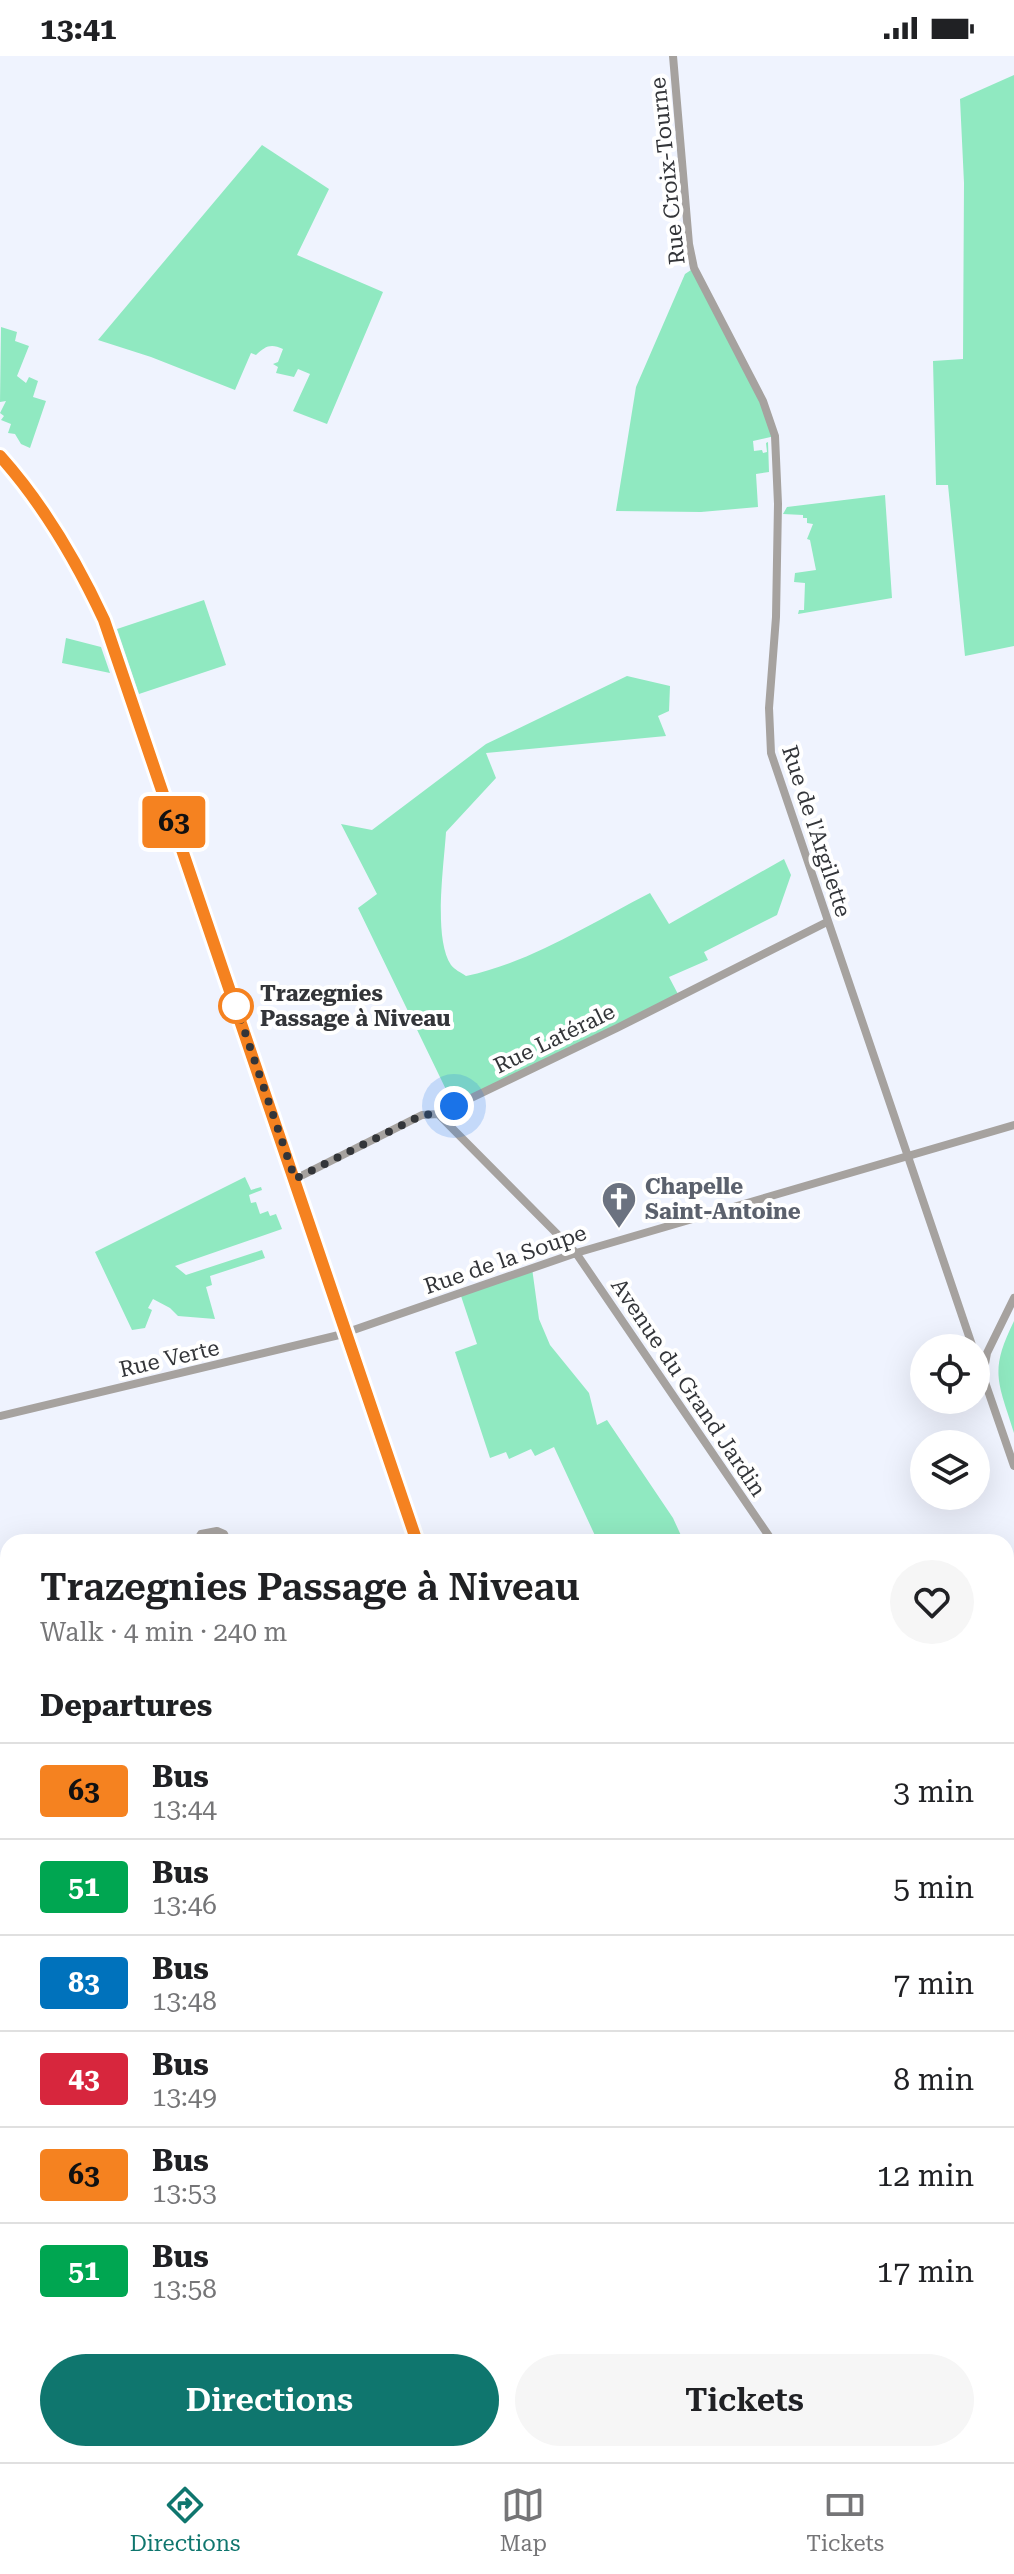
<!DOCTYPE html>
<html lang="en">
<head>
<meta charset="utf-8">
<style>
  :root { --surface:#fff; --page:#f6f6f6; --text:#202124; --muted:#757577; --line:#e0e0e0; --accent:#0f766e }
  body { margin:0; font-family:"Roboto Serif",serif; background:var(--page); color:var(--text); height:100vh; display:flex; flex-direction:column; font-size:30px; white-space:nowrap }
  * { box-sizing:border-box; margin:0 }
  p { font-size:26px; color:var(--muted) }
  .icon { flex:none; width:44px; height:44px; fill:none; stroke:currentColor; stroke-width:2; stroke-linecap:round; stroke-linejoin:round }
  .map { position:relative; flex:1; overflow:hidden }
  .sheet { position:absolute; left:0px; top:1478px; width:1014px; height:928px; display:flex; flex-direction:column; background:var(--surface); border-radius:24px 24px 0 0; box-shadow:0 8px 32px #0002 }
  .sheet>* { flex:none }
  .badge { padding:0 16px; border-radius:6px; font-size:28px; line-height:52px }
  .controls { position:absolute; left:910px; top:1278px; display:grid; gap:16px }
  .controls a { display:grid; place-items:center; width:80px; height:80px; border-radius:50%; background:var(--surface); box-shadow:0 8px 32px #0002; font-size:40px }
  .you { position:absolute; width:40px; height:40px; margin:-20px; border:6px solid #fff; border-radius:50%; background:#1a73e8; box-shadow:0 0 0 12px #1a73e833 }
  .map>.badge { position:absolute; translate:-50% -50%; box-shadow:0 0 0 4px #fff }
  h2 { padding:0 40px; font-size:30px; line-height:72px }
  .round { display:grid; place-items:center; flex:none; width:84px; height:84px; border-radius:42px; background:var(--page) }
  .headline { display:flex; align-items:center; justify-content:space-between; height:136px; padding:0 40px }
  h1 { font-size:38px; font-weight:600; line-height:60px }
  .button { display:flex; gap:16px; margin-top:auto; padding:16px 40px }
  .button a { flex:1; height:92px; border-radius:48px; background:var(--accent); color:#fff; font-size:32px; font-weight:600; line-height:92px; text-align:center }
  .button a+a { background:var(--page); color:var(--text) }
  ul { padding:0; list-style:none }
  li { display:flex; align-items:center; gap:24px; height:96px; padding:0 40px; border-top:2px solid var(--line) }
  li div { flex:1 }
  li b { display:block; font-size:30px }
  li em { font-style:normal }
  li .badge { min-width:88px; font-weight:700; text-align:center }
  .status { display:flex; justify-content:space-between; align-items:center; height:56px; padding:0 40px; background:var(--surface); direction:ltr }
  .status svg { height:22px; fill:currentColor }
  .dock { display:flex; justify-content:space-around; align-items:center; height:112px; border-top:2px solid var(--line); background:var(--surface); font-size:22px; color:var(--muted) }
  .dock a { display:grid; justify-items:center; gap:4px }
  .dock .on { color:var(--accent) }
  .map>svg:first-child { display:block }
  .green { fill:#90e9c1 }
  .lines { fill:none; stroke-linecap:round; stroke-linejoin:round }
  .minor { stroke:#a6a29f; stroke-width:8 }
  .tertiary { stroke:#a6a29f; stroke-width:10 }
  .secondary { stroke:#817b76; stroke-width:12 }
  .line-casing { stroke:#fff; stroke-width:18 }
  .line { stroke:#f58220; stroke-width:12 }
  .walk { stroke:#333539; stroke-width:8; stroke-dasharray:0 14.4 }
  .stop-dot { fill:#fff; stroke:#f58220; stroke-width:4 }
  .labels { text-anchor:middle; stroke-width:8; stroke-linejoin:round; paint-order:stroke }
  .street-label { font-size:22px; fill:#333539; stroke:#fff }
  .stop-label { font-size:22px; font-weight:bold; fill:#333539; stroke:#fff; text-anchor:start }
  .worship-label { font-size:22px; font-weight:bold; fill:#5b616d; stroke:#fff; text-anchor:start }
</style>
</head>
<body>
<div class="status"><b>13:41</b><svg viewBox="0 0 49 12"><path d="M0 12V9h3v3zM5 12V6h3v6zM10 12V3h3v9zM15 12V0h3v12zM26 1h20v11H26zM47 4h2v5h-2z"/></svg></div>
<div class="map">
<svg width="1014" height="2406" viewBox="0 0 1014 2406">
  <rect width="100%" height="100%" fill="#eff3fe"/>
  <path class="green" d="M1014 19V590L965 600 948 429H936L933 305 963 303 964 127 960 43Z
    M262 89 329 133 297 199 383 236 327 368 293 355 310 318 298 313 294 321 276 317 278 311 273 308 278 306 283 293C271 287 265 290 256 299L251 297 235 334 151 301 98 284Z
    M694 212 735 289 775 380 753 385 754 395 762 394 763 397 767 396 766 387 768 386 769 416 756 418 758 451 701 456 616 455 636 331 685 218Z
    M1 271 17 276 15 285 29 290 17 320 26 327 29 321 38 325 33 341 46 345 30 392 21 388 15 378 8 377 11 368 1 364 4 360 0 357 6 345 0 346Z
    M885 439 892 542 798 558 799 554H804L805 527 794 526 795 517 816 514 810 484 807 483 813 468 807 467V462H803V459L783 458 787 451Z
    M204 544 226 609 139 638 117 573Z
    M66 582 101 591 110 617 62 607Z
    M627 620 670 630 669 655 658 660 666 680 486 697 496 722 446 776C444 809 433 882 451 909 455 914 460 916 466 920 532 906 591 867 650 837L669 868 784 803 791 819 777 859 704 896 708 904 669 921 679 940 454 1050 358 852 377 838 341 768 372 774 486 688Z
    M245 1121 251 1134 261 1131 262 1134 249 1139 251 1147 256 1146 260 1158 268 1155 270 1160 276 1158 282 1173 175 1210 186 1219 262 1194 265 1202 210 1220 212 1229 206 1231 215 1263 178 1260 170 1252 153 1243 148 1252 152 1254 145 1272 132 1274 95 1196Z
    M532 1212 539 1263 550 1289 589 1337 597 1369 607 1364 673 1462 684 1486H598L554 1391 535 1400 531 1393 509 1403 506 1396 490 1402 455 1296 477 1288 460 1237Z
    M1014 1265V1377C998 1325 989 1316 1014 1265Z
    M1006 1576 1014 1601V1814L1006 1817Z
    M0 2007 8 2009V2158L0 2177Z
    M8 2194V2396L0 2405V2209Z
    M29 2398H376L369 2406H21Z
    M642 2398H699L698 2405Z"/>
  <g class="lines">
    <path class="minor" d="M673 0 689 188 694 212 763 345 775 380 778 448 776 561 769 652 771 697 973 1292
      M438 1058 576 1197 773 1486
      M295 1123 422 1059 438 1058 617 972 827 866
      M976 1300 1014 1410
      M983 1319 987 1297 1014 1242
      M0 1360 339 1279 576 1197 1014 1069
      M196 1486 201 1478 217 1475 224 1478 228 1486
      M0 1524 3 1543 8 1549
      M1006 1564 1014 1562
      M1006 1830 1014 1827
      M0 1997 8 1998
      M1006 2076 1014 2105
      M0 2193 8 2175
      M1006 2267 1014 2264
      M1006 2369 1014 2367
      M7 2406 15 2398
      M377 2406 384 2398
      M864 2406 866 2398"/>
    <path class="tertiary" d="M993 2398 995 2406
      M604 2406 605 2398"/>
    <path class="secondary" d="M0 400C45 449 82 508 106 570L417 1486
      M0 1806 8 1808
      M1006 2035 1014 2039"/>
  </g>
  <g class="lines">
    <defs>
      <path id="line" d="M0 400C44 449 76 504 104 564L417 1486"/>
    </defs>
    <use href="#line" class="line-casing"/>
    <use href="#line" class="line"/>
    <path class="walk" d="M236 950 295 1123 422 1059 438 1058 454 1050"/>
  </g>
  <defs>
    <symbol id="church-pin" viewBox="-11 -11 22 30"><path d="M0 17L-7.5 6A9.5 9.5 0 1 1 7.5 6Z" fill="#6b7280" stroke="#fff"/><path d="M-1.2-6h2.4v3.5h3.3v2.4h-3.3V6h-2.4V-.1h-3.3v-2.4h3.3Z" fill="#fff"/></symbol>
  </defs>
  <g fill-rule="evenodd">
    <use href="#church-pin" x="599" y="1123" width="40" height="54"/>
  </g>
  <circle class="stop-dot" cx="236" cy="950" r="16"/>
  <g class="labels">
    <g class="street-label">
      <text transform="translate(667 115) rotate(-96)" y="8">Rue Croix-Tourne</text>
      <text transform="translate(817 775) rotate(72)" y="8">Rue de l'Argilette</text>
      <text transform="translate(554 982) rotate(-26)" y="8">Rue Latérale</text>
      <text transform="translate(505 1203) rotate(-19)" y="8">Rue de la Soupe</text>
      <text transform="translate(169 1302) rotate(-13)" y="8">Rue Verte</text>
      <text transform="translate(689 1331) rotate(56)" y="8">Avenue du Grand Jardin</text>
    </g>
    <g class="stop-label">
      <text x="260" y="945">Trazegnies<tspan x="260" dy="25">Passage à Niveau</tspan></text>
    </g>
    <g class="worship-label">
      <text x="645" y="1138">Chapelle<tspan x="645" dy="25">Saint-Antoine</tspan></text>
    </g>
  </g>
</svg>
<div class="controls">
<a><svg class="icon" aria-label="locate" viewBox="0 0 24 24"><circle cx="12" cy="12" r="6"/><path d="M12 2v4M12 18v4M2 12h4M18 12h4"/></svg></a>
<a><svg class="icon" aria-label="layers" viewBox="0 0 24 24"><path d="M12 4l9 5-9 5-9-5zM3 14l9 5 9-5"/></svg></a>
</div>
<div class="you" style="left:454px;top:1050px"></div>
<b class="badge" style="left:174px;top:766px;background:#f58220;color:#111">63</b>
<section class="sheet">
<div class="headline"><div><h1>Trazegnies Passage à Niveau</h1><p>Walk · 4 min · 240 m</p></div><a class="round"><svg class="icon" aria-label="heart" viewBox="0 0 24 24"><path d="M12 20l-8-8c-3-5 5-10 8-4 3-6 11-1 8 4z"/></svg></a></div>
<h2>Departures</h2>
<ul>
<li><span class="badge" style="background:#f58220;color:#111">63</span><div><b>Bus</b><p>13:44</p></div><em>3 min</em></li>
<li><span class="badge" style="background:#00a651;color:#fff">51</span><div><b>Bus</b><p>13:46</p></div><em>5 min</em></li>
<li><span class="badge" style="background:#0072bc;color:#fff">83</span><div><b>Bus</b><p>13:48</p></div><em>7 min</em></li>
<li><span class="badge" style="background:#d7263d;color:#fff">43</span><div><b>Bus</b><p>13:49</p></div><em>8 min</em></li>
<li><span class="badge" style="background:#f58220;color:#111">63</span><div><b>Bus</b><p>13:53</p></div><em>12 min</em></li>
<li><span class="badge" style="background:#00a651;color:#fff">51</span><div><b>Bus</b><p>13:58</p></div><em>17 min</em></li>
</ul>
<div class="button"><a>Directions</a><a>Tickets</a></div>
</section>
</div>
<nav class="dock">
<a class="on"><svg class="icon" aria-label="directions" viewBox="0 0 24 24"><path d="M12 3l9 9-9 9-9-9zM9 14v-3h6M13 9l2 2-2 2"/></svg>Directions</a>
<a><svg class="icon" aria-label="map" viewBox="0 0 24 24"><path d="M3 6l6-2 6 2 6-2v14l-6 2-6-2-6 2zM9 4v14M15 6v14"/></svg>Map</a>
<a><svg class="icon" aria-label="tickets" viewBox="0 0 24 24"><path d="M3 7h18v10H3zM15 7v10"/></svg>Tickets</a>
</nav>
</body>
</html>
